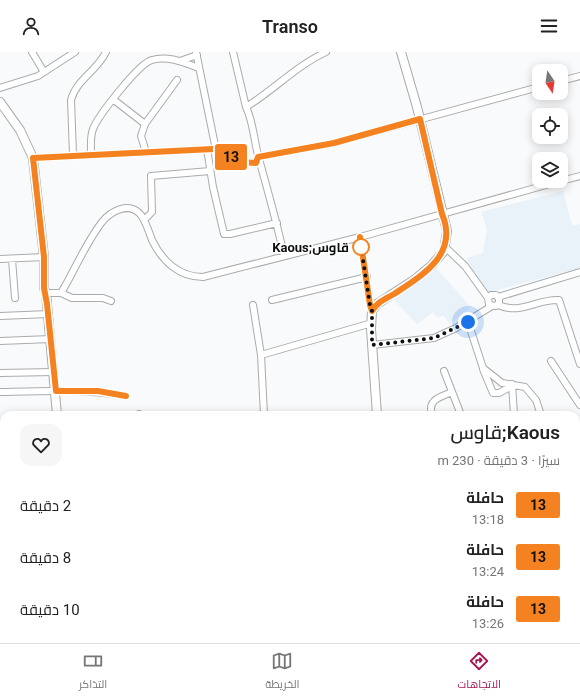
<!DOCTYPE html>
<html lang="ar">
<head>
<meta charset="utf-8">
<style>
  :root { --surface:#fff; --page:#f6f6f6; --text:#222; --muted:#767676; --line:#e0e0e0; --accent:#a61656 }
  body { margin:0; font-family:Roboto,Cairo,sans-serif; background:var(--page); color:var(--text); direction:rtl; height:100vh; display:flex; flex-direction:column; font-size:15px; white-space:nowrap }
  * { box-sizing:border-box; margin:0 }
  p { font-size:13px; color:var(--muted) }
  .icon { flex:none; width:22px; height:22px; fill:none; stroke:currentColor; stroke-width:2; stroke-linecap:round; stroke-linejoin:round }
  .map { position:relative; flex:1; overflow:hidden; direction:ltr }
  .side { position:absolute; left:0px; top:359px; width:580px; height:232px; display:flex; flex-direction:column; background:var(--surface); border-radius:12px 12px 0 0; box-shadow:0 2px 10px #0003; direction:rtl }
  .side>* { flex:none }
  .badge { padding:0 8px; border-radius:3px; font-size:14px; line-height:26px }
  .needle { width:26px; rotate:167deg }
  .controls { position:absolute; left:532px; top:12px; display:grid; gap:8px }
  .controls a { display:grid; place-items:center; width:36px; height:36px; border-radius:8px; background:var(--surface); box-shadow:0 2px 10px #0003; font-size:20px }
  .you { position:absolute; width:20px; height:20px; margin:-10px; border:3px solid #fff; border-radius:50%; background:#1a73e8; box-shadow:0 0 0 6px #1a73e833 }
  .map>.badge { position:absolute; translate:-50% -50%; box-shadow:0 0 0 2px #fff }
  .round { display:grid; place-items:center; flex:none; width:42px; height:42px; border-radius:12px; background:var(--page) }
  .head { display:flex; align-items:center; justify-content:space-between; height:68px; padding:0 20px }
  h1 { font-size:19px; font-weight:600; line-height:30px }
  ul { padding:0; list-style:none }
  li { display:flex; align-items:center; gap:12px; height:52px; padding:0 20px }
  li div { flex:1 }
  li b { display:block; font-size:15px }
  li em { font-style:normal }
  li .badge { min-width:44px; font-weight:700; text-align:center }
  header { display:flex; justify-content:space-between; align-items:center; height:52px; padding:0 20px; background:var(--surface); font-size:18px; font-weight:600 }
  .tabs { display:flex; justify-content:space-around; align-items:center; height:56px; border-top:1px solid var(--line); background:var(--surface); font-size:11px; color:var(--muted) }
  .tabs a { display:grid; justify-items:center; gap:2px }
  .tabs .on { color:var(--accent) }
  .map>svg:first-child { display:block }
  .built { fill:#e9f1f9 }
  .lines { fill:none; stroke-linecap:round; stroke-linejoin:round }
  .minor-casing { stroke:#a9abad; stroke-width:8 }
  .major-casing { stroke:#a9abad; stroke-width:10 }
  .minor { stroke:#fff; stroke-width:6 }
  .major { stroke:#fff; stroke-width:8 }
  .line-casing { stroke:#fff; stroke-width:9 }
  .line { stroke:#f58220; stroke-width:6 }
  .walk { stroke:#0e0f0f; stroke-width:4; stroke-dasharray:0 7.2 }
  .stop-dot { fill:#fff; stroke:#f58220; stroke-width:2 }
  .labels { text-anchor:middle; stroke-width:3; stroke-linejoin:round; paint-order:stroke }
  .stop-label { font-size:13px; font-weight:bold; fill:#0e0f0f; stroke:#fff; text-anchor:end }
</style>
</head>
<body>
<header><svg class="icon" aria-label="menu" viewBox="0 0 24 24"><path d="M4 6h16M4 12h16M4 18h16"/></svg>Transo<svg class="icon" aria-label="person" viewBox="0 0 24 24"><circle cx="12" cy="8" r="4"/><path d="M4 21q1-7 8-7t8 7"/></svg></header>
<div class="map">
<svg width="580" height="591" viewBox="0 0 580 591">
  <rect width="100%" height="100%" fill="#f8fafc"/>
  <path class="built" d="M563 139 572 174 580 172V216L486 241 473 224 467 206 483 201 487 177 481 160Z
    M436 216 471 255 450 272 443 263 438 266 433 260 417 272 393 247Z
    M73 587H168L169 591H73Z"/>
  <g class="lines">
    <defs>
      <path id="minor" d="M32 0 44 20
        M196 0 216 98
        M233 0 246 55
        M180 9 197 3
        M561 29 580 24
        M0 36 38 24 75 0
        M114 48 145 72 141 84 146 100
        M145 72 177 28
        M207 97 213 135 224 182H230L277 171
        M91 102C91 94 90 85 93 77 98 64 139 11 152 8 168 3 185 11 199 16
        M73 103 71 48C76 28 97 19 106 0
        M258 105 334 91 539 35
        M33 106 213 97 241 110 256 111 258 105
        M561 129 580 124
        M144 168 152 160 151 124 210 119
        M360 185 370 253 372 259
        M445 195 465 214 488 246 489 253 496 254 499 251V247L496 243H491L488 246
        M284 204C277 170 267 137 258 103 254 88 253 69 246 55 274 38 296 14 326 0
        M0 207 44 205
        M12 207 15 246
        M46 241H61C75 218 85 192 102 170 111 159 129 149 141 163 146 170 149 180 152 188 162 209 179 225 203 225L360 185 560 129
        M61 241 72 246H103L111 249
        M498 245 580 220
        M272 248 367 225
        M253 253 261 303 264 363
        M498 253C521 263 536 247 559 248L580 312
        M0 264 49 262
        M468 270 483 316 502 331 525 335 536 348 541 363
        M0 289 51 287
        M372 293 434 286 456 276 492 254
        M261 303 372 271
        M551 309 580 353
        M483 317 493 341H499L512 334
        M444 319 461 363
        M0 321 54 320
        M512 332 514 363
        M0 340C42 339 84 337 126 344
        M139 362V363
        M432 363C427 347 441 345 452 340
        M0 374H4
        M576 400H580
        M0 405 4 404
        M0 420H4
        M576 438H580
        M0 447H4
        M435 587V591
        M481 587 482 591"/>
      <path id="major" d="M0 50 20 78 33 106 44 205V236L46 241 57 363
        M377 363 371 277 372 259 377 252 414 228 432 213 444 199 447 179 417 55 401 0
        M576 550 580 536
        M70 587V591
        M393 587V591
        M564 591 565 587"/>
    </defs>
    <use href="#minor" class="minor-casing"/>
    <use href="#major" class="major-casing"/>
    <use href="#minor" class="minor"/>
    <use href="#major" class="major"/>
  </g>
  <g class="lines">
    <defs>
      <path id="line" d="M126 344 98 339H56L47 252 44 236V205L33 106 213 97 241 110 256 111 258 105 334 91 420 67 442 162C459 202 423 223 394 242 385 247 377 250 372 259L370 253 360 185"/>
    </defs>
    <use href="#line" class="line-casing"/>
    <use href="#line" class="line"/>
    <path class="walk" d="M361 195 370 253 372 259V293L434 286 468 270"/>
  </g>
  <circle class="stop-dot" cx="361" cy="195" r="8"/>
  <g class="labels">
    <g class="stop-label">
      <text x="349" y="200">Kaous;قاوس</text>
    </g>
  </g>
</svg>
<div class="controls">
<a><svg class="needle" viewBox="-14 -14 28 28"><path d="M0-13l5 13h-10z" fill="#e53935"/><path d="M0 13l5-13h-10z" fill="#767676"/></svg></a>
<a><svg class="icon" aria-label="locate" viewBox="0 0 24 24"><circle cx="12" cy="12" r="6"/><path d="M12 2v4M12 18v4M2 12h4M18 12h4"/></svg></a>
<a><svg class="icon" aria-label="layers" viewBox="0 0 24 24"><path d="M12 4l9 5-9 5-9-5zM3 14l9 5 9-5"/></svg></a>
</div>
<div class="you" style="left:468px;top:270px"></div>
<b class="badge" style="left:231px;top:105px;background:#f58220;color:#111">13</b>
<section class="side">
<div class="head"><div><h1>Kaous;قاوس</h1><p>سيرًا · 3 دقيقة · 230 m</p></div><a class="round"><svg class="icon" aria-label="heart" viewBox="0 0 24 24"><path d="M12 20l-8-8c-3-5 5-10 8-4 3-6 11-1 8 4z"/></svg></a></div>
<ul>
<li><span class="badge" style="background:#f58220;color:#111">13</span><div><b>حافلة</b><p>13:18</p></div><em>2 دقيقة</em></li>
<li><span class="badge" style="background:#f58220;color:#111">13</span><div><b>حافلة</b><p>13:24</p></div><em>8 دقيقة</em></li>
<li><span class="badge" style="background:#f58220;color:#111">13</span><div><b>حافلة</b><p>13:26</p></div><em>10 دقيقة</em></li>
</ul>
</section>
</div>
<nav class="tabs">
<a class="on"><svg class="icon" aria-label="directions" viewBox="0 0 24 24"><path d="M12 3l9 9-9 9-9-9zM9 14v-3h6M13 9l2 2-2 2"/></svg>الاتجاهات</a>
<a><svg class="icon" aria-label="map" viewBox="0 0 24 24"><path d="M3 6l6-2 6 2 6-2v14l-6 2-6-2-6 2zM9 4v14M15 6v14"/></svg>الخريطة</a>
<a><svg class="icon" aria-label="tickets" viewBox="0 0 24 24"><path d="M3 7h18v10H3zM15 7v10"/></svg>التذاكر</a>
</nav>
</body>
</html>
